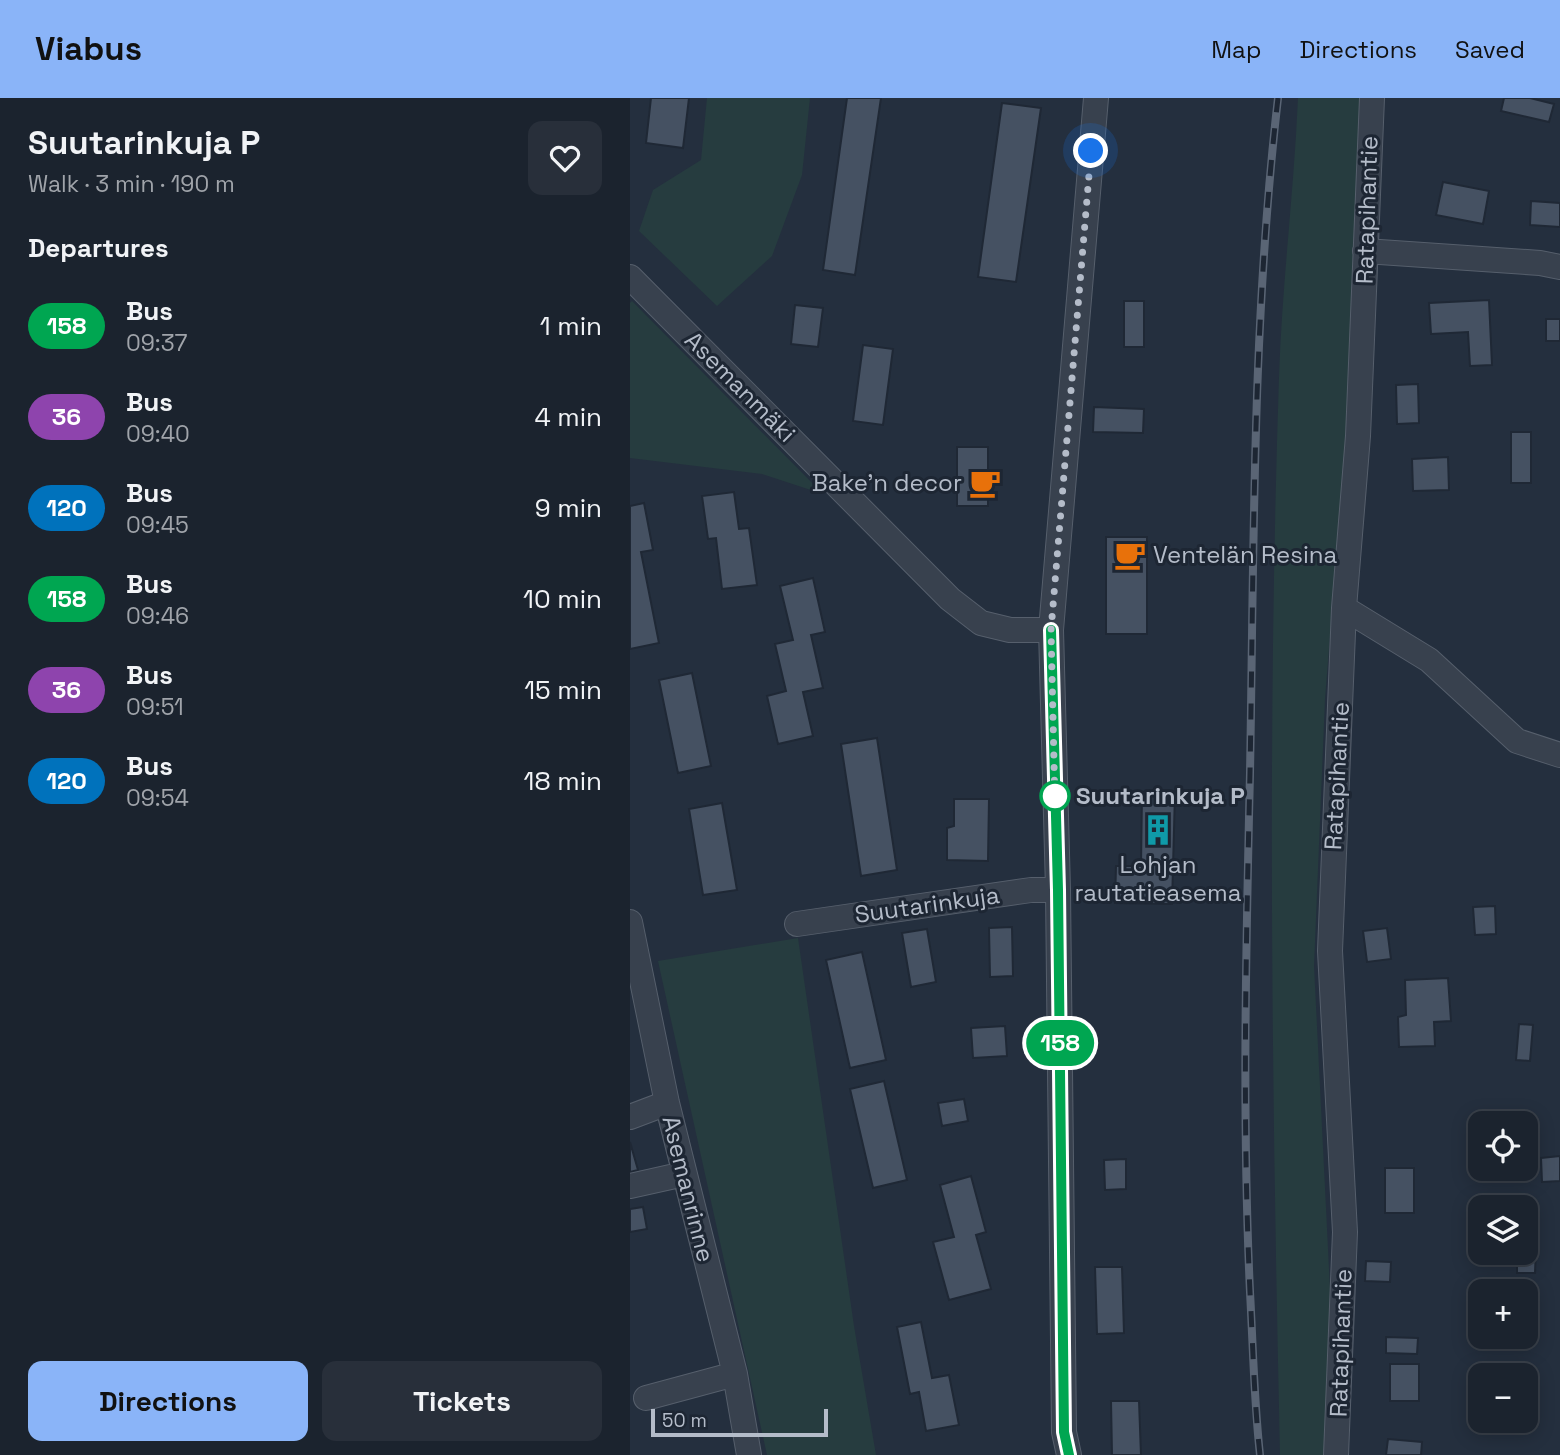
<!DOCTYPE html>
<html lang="en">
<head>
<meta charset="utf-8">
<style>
  :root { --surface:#1b232e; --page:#282f3a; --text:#f1f3f6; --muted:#a0a4aa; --line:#39404a; --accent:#8ab4f8 }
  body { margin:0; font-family:"Space Grotesk",sans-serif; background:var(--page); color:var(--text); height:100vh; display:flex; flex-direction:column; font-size:26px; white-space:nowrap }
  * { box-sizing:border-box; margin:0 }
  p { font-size:23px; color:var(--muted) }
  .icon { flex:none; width:38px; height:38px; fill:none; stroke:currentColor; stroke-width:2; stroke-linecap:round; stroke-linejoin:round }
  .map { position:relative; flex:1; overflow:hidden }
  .sheet { display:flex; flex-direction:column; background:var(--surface); width:630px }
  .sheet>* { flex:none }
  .badge { padding:0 14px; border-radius:23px; font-size:24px; line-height:46px }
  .buttons { position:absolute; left:838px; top:1013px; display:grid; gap:14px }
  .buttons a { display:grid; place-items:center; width:70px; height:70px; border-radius:14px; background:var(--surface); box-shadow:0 4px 18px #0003,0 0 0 2px var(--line); font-size:35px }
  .scale { position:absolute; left:21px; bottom:18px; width:177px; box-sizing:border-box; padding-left:7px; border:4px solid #b4bcc9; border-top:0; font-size:19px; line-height:24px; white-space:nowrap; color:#b4bcc9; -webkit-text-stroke:5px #1d2633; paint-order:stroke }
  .you { position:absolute; width:35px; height:35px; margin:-18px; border:5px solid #fff; border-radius:50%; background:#1a73e8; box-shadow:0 0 0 10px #1a73e833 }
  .map>.badge { position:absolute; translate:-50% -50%; box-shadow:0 0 0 4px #fff }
  h2 { padding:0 28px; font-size:26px; line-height:63px }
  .round { display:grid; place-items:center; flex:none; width:74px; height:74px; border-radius:14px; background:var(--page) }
  .overview { display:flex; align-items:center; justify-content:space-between; height:119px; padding:0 28px }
  h1 { font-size:33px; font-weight:700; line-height:52px }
  .primary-button { display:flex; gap:14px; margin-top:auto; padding:14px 28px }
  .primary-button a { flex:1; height:80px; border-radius:14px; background:var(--accent); color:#111; font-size:28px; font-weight:700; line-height:80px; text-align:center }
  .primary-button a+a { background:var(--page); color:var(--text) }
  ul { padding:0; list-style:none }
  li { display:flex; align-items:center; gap:21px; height:91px; padding:0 28px }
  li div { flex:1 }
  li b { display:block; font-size:26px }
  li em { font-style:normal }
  li .badge { min-width:77px; font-weight:700; text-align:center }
  header { display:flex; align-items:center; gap:42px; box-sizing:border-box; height:98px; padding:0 35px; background:var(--accent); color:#111 }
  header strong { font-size:33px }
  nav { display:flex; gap:38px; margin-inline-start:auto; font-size:24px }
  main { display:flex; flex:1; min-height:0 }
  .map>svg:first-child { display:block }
  .green { fill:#263c3f }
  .building { fill:#455162; stroke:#1f2835; stroke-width:2 }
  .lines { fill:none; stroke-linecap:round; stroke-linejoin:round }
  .minor-casing { stroke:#565f6c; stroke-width:26 }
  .minor { stroke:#38414e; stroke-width:24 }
  .rail-casing { stroke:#5a6575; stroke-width:8 }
  .rail { stroke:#1d2633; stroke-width:5; stroke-dasharray:16; stroke-linecap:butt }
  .line-casing { stroke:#fff; stroke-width:16 }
  .line { stroke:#00a651; stroke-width:10 }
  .walk { stroke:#b4bcc9; stroke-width:7; stroke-dasharray:0 12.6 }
  .stop-dot { fill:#fff; stroke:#00a651; stroke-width:3.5 }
  .labels { text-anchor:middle; stroke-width:6; stroke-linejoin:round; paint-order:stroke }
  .street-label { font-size:24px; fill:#b4bcc9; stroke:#1d2633 }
  .poi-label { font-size:24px; fill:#b4bcc9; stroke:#1d2633; text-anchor:end }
  .stop-label { font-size:24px; font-weight:bold; fill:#b4bcc9; stroke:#1d2633; text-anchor:start }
</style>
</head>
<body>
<header>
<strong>Viabus</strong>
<nav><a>Map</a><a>Directions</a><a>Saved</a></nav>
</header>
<main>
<section class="sheet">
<div class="overview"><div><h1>Suutarinkuja P</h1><p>Walk · 3 min · 190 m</p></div><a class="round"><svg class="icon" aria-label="heart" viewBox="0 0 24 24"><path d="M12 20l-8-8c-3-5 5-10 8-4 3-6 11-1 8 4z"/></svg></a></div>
<h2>Departures</h2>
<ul>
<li><span class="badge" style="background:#00a651;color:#fff">158</span><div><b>Bus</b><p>09:37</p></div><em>1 min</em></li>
<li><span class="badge" style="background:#8e44ad;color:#fff">36</span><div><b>Bus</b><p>09:40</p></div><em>4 min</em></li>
<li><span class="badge" style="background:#0072bc;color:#fff">120</span><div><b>Bus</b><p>09:45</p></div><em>9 min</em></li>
<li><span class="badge" style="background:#00a651;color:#fff">158</span><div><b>Bus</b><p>09:46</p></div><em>10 min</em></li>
<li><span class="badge" style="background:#8e44ad;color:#fff">36</span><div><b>Bus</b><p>09:51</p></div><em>15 min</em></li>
<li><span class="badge" style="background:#0072bc;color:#fff">120</span><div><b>Bus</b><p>09:54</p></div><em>18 min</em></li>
</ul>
<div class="primary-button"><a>Directions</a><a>Tickets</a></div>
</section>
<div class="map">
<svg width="930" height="1357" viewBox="0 0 930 1357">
  <rect width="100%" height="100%" fill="#242f3e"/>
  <path class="green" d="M77 0H180L172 77 142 158 87 208 9 133 23 92 71 62Z
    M668 0H731L715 349 695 601 684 868 700 1191 696 1357H650C642 998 637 638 649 279 652 186 664 93 668 0Z
    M2 203 193 396 132 376 0 360V205Z
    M168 840 224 1228 246 1357H137L28 863Z"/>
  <path class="building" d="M21 0H59L53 50 16 45Z
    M217 0H251L225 177 193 172Z
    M874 0H900L924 6 919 24 871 13Z
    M372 5 411 10 386 184 348 179Z
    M813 84 859 93 853 126 806 117Z
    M901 103 930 105V129L900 127Z
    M859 202 862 267 840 268 838 234 801 236 799 205Z
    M494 203H514V249H494Z
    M165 207 193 210 188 249 161 246Z
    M916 221H930V243H916Z
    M233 247 263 251 253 327 223 323Z
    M788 286 789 325 767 326 766 287Z
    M464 309 514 311 513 335 463 334Z
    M881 334H901V385H881Z
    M327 349H358V408H327Z
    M818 359 819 392 783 393 782 361Z
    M104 394 109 431 119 430 127 487 92 491 86 440 78 441 72 398Z
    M14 405 23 452 11 454 29 545 0 551V408Z
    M476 439H517V536H476Z
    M183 480 195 534 181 537 193 590 173 594 183 638 148 646 137 598 156 593 145 546 163 542 150 488Z
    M62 575 81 668 48 675 29 582Z
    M247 640 267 772 231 778 211 646Z
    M512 694 545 695 542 806 485 805 486 768H511Z
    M324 701H359L358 763 317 762V730L324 728Z
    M92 705 107 792 73 797 59 711Z
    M865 808 866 836 845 837 843 809Z
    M382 829 383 878 360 879 359 830Z
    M757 830 761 861 737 864 733 833Z
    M297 831 306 884 281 889 272 835Z
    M232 854 256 962 220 970 196 862Z
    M818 880 821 923 804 924 805 948 769 949 768 919 776 917 775 882Z
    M889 926 903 927 900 963 886 962Z
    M375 928 377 958 343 960 341 930Z
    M254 983 277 1082 243 1090 220 991Z
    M334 1001 338 1023 312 1028 308 1005Z
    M0 1044 8 1072 0 1074Z
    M930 1058V1083L912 1084 911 1060Z
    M496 1061V1091L475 1092 474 1062Z
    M755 1070H784V1115H755Z
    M341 1078 356 1134 346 1137 361 1191 319 1202 303 1144 324 1139 310 1087Z
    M13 1109 17 1131 0 1134V1111Z
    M896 1149H906L905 1175H887V1155H896Z
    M736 1163 761 1164 760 1184 735 1183Z
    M465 1169H492L494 1235 467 1236Z
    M291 1224 302 1280 319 1277 329 1327 296 1333 289 1294 280 1296 267 1229Z
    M756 1239 788 1240 787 1256 756 1255Z
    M760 1266H789V1303H760Z
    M481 1303H509L511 1357H482Z
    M758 1341 792 1344 791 1357H756Z"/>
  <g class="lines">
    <defs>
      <path id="minor" d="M735 153 910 165 930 169
        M0 179 320 501 351 525 380 532H421
        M714 510 799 562 887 643 930 657
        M0 824 37 1005 105 1276 119 1357
        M167 826 401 792H428
        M0 1019 37 1005
        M0 1088 54 1076
        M16 1300 105 1276
        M439 1357 434 1334 428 792 421 532 466 0
        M706 1357 715 1134 700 853 714 510 728 338 742 0"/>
    </defs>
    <use href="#minor" class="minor-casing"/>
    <use href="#minor" class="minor"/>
    <defs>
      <path id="rail" d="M630 1357C624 1303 623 1248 620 1194 612 1021 616 848 620 675 624 450 622 224 648 0"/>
    </defs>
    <use href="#rail" class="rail-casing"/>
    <use href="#rail" class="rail"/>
  </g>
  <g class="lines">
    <defs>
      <path id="line" d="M421 532 428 792 434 1334 439 1357"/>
    </defs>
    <use href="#line" class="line-casing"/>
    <use href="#line" class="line"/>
    <path class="walk" d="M425 698V709L421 532 461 53"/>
  </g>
  <defs>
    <symbol id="cafe-bare" viewBox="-9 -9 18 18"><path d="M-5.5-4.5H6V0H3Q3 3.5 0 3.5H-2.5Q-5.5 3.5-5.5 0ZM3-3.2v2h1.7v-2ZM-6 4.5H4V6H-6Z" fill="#e8710a" stroke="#1d2633" stroke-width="2.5" paint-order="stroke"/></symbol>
    <symbol id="building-bare" viewBox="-9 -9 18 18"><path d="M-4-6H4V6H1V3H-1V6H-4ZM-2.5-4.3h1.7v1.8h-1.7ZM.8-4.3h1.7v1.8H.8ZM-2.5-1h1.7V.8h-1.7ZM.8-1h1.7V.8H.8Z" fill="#0f9aa8" stroke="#1d2633" stroke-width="2.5" paint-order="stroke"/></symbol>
  </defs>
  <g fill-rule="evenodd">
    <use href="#cafe-bare" x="333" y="363" width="44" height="44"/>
    <use href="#cafe-bare" x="478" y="435" width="44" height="44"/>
    <use href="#building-bare" x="506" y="710" width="44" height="44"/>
  </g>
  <circle class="stop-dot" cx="425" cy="698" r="14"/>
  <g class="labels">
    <g class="street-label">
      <text transform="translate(737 112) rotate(-88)" y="8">Ratapihantie</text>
      <text transform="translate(110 289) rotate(45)" y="8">Asemanmäki</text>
      <text transform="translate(707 678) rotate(-87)" y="8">Ratapihantie</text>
      <text transform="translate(297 807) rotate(-8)" y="8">Suutarinkuja</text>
      <text transform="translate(58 1091) rotate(76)" y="8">Asemanrinne</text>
      <text transform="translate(711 1245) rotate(-88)" y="8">Ratapihantie</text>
    </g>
    <g class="poi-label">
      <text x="332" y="393">Bake'n decor</text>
      <text x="523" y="465" text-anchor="start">Ventelän Resina</text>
      <text x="528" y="775" text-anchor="middle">Lohjan<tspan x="528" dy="28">rautatieasema</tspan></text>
    </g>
    <g class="stop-label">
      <text x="446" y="706">Suutarinkuja P</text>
    </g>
  </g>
</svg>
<div class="buttons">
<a><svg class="icon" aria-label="locate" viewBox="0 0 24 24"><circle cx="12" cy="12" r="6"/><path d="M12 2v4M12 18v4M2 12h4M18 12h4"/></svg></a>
<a><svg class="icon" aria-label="layers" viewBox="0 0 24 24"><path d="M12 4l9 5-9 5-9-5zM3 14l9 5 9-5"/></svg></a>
<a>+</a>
<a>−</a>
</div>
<div class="scale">50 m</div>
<div class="you" style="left:461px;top:53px"></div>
<b class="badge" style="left:430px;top:945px;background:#00a651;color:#fff">158</b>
</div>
</main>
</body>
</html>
